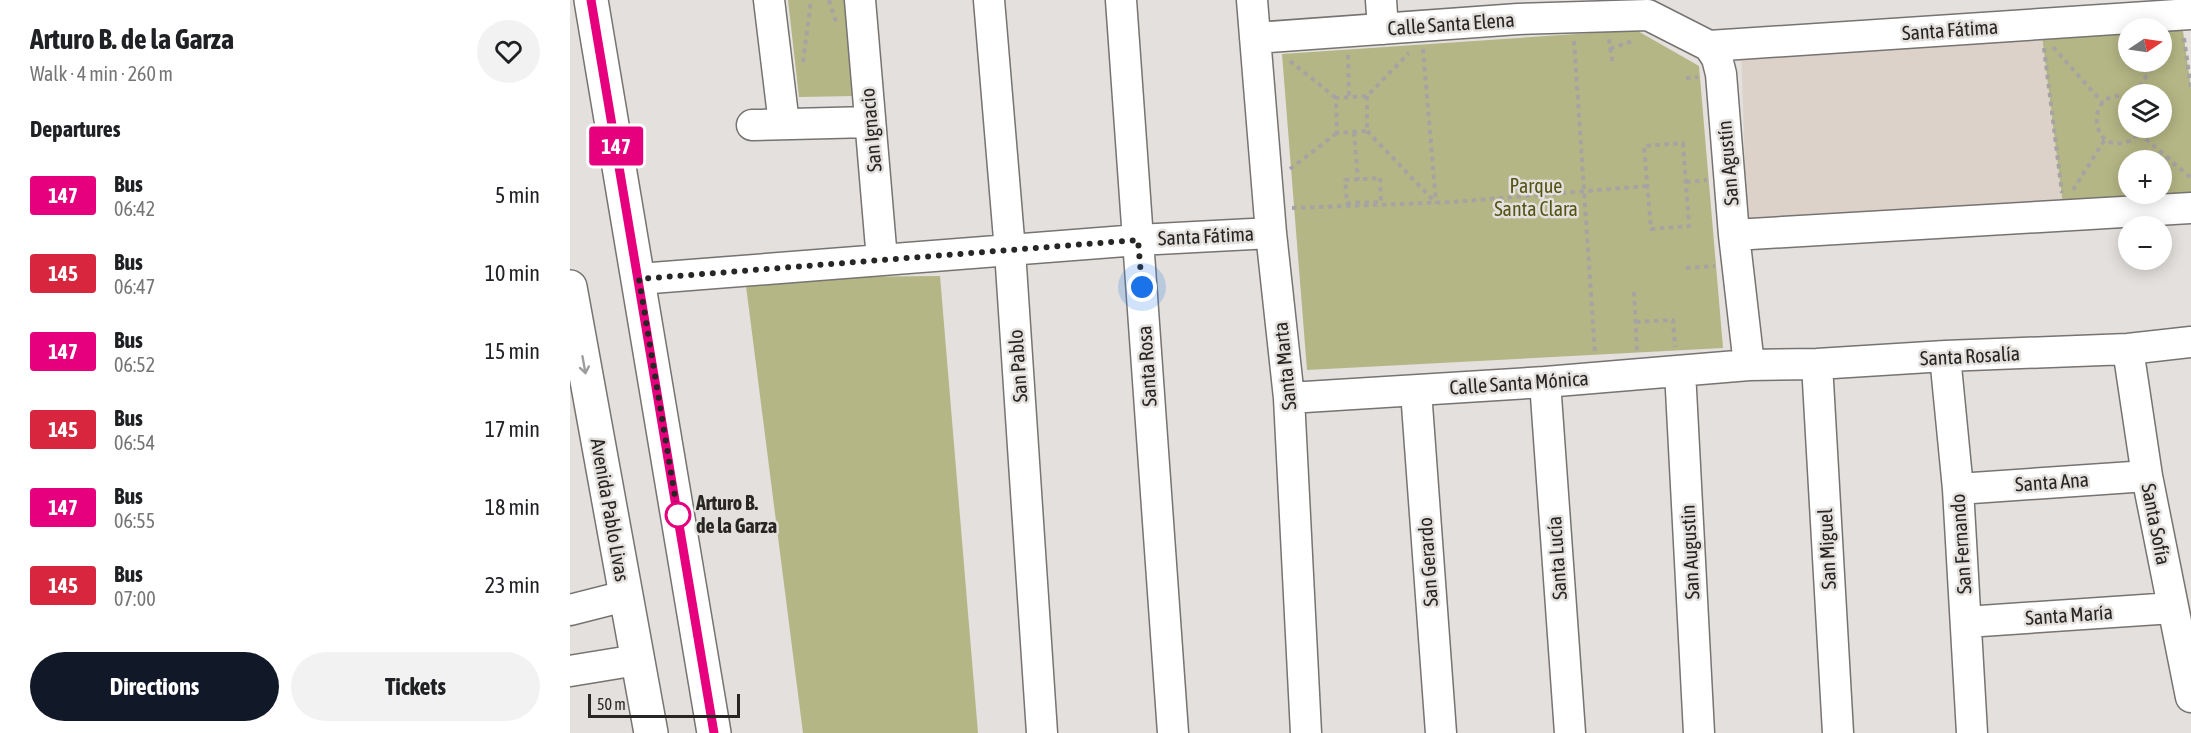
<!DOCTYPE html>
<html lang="en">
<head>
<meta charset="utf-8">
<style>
  :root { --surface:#fff; --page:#f2f2f2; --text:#202124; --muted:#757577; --accent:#111827 }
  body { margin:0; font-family:"Asap Condensed",sans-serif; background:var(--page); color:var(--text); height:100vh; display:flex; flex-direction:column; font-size:22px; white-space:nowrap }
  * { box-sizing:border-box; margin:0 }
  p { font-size:20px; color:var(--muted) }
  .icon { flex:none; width:33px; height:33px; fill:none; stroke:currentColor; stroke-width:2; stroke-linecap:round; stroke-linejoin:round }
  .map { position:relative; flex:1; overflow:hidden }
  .side { display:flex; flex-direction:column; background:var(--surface); width:570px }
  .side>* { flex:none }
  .badge { padding:0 12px; border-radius:4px; font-size:21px; line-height:39px }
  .needle { width:39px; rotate:77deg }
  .tools { position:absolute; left:1548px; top:18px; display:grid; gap:12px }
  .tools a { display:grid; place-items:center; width:54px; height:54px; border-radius:50%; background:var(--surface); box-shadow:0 3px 15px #0003; font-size:30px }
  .scale { position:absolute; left:18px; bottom:15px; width:152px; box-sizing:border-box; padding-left:6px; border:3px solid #272625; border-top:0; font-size:16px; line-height:21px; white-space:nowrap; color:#272625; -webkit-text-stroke:4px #e3e0dd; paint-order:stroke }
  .you { position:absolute; width:30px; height:30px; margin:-15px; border:4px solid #fff; border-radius:50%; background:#1a73e8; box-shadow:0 0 0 9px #1a73e833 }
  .map>.badge { position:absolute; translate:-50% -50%; box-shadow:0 0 0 3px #fff }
  h2 { padding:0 30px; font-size:22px; line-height:54px }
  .round { display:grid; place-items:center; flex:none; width:63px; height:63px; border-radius:32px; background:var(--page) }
  .summary { display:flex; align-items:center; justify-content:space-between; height:102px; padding:0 30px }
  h1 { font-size:28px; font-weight:700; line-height:45px }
  .primary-button { display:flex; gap:12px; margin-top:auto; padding:12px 30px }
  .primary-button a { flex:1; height:69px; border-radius:36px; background:var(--accent); color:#fff; font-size:24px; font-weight:700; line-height:69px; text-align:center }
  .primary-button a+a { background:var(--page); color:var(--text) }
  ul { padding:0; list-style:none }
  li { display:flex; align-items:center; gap:18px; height:78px; padding:0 30px }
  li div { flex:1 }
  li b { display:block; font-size:22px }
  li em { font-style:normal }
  li .badge { min-width:66px; font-weight:700; text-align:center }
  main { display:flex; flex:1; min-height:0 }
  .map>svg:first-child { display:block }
  .built { fill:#dcd2ca }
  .green { fill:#b4b685; fill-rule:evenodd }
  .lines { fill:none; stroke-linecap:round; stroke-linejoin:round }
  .minor-casing { stroke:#767371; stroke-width:33 }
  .major-casing { stroke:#767371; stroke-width:36 }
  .path { stroke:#a6a4a2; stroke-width:4; stroke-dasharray:4.5 4.5; stroke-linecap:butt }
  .minor { stroke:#fff; stroke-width:30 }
  .major { stroke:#fff; stroke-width:33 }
  .oneway { stroke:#9e9d9d }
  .line-casing { stroke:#fff; stroke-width:14 }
  .line { stroke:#e6007e; stroke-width:9 }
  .walk { stroke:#272625; stroke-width:6; stroke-dasharray:0 10.8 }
  .stop-dot { fill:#fff; stroke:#e6007e; stroke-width:3 }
  .labels { text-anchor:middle; stroke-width:5; stroke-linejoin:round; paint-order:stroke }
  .street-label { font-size:20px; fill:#272625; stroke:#e3e0dd }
  .park-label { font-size:20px; fill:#535413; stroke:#e3e0dd }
  .stop-label { font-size:20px; font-weight:bold; fill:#272625; stroke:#e3e0dd; text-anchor:start }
</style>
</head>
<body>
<main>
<section class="side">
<div class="summary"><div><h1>Arturo B. de la Garza</h1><p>Walk · 4 min · 260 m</p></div><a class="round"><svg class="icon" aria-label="heart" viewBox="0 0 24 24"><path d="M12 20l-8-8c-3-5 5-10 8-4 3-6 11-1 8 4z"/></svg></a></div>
<h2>Departures</h2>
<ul>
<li><span class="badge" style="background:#e6007e;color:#fff">147</span><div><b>Bus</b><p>06:42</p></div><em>5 min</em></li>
<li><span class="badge" style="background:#d7263d;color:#fff">145</span><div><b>Bus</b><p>06:47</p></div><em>10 min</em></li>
<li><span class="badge" style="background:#e6007e;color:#fff">147</span><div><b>Bus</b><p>06:52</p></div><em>15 min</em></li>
<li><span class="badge" style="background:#d7263d;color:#fff">145</span><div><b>Bus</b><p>06:54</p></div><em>17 min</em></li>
<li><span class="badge" style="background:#e6007e;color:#fff">147</span><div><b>Bus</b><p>06:55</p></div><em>18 min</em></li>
<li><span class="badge" style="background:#d7263d;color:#fff">145</span><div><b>Bus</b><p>07:00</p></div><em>23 min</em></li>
</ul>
<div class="primary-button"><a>Directions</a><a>Tickets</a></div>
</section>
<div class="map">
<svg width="1621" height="733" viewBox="0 0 1621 733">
  <rect width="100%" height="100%" fill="#e3e0dd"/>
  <path class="built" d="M1472 36 1493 206 1177 231 1171 47Z"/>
  <path class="green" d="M218 0H279L284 96 229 97Z
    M1612 24 1621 88V193L1493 206 1472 36ZM1558 28H1592V62H1558ZM1558 94H1592V128H1558ZM1558 160H1592V194H1558Z
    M1066 30 1129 66 1153 348 737 370 712 54Z
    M370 276 408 733H233L175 278Z"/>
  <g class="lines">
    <defs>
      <path id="minor" d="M199 0 214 124
        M290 0 312 260
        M419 0 440 251 472 733
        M551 0 603 733
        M682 0 701 233 719 398 736 733
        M811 0 813 29
        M685 38 948 19 1078 15 1139 46 1147 58 1151 74 1164 235 1179 365
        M1139 46 1621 14
        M182 125 300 122
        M1164 235 1621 208
        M69 279 568 240 701 233
        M1558 349 1577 476 1621 697
        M1375 356 1388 489 1402 733
        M1247 364 1268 733
        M1110 371 1129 733
        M975 382 1000 733
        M846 391 871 733
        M719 398 975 382 1179 365 1247 364 1375 356 1558 349 1621 342
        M1388 489 1577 476
        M0 610 55 596
        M1396 622 1603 608
        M0 671 67 660"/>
      <path id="major" d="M21 0 144 733
        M0 287 81 733"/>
    </defs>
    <use href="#minor" class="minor-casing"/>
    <use href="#major" class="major-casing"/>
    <path class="path" d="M259 0 266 22
      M1614 38 1621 88
      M1039 39 1043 66
      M1004 41 1025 354
      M1483 47 1533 103
      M1474 48 1492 193
      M853 49 866 203
      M1040 49 1062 41
      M1592 54 1601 39
      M778 55 779 97
      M720 61 766 98
      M233 62 241 0
      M1116 78 1128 77
      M1564 94 1586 62
      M797 96V131L767 133 766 98 797 96 839 53
      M1558 98C1514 83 1517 163 1564 139L1570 128
      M797 131 865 202
      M784 132 788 180
      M1569 133 1621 178
      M1113 143 1119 226 1081 229 1074 146Z
      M720 169 767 133
      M810 178 811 202 777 203 775 180Z
      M1116 182 1137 180
      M1503 190 1535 139
      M722 208 883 202 1077 186
      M1116 268 1145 266
      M1064 292 1067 351
      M1066 322 1103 320 1105 347"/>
    <use href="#minor" class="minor"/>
    <use href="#major" class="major"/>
  </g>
  <defs><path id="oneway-shaft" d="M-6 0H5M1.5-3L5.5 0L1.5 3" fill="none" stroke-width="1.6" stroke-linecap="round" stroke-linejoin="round" transform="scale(1.5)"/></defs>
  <use class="oneway" href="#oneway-shaft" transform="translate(14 365) rotate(80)"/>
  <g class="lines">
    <defs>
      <path id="line" d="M21 0 144 733"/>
    </defs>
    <use href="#line" class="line-casing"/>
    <use href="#line" class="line"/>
    <path class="walk" d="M108 515 69 279 568 240 572 287"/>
  </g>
  <circle class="stop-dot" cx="108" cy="515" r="12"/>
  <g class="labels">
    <g class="street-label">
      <text transform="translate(881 24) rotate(-4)" y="7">Calle Santa Elena</text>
      <text transform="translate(1380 30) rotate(-4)" y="7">Santa Fátima</text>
      <text transform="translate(301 130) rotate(-95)" y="7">San Ignacio</text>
      <text transform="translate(1158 163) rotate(-95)" y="7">San Agustín</text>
      <text transform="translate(636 236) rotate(-3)" y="7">Santa Fátima</text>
      <text transform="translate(1400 356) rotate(-3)" y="7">Santa Rosalía</text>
      <text transform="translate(448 366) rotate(-94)" y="7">San Pablo</text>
      <text transform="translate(577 366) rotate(-94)" y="7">Santa Rosa</text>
      <text transform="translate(715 366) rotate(-96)" y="7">Santa Marta</text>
      <text transform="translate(949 383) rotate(-4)" y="7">Calle Santa Mónica</text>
      <text transform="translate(1482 482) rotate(-4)" y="7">Santa Ana</text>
      <text transform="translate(40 510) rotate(80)" y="7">Avenida Pablo Livas</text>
      <text transform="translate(1586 524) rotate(79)" y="7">Santa Sofía</text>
      <text transform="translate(1391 544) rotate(-94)" y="7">San Fernando</text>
      <text transform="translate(1257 549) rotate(-93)" y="7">San Miguel</text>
      <text transform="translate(1120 552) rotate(-93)" y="7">San Augustin</text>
      <text transform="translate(987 558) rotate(-94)" y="7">Santa Lucía</text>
      <text transform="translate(858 562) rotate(-94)" y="7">San Gerardo</text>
      <text transform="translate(1499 615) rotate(-4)" y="7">Santa María</text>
    </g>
    <g class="park-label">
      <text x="966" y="193">Parque<tspan x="966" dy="23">Santa Clara</tspan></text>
    </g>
    <g class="stop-label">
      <text x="126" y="510">Arturo B.<tspan x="126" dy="23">de la Garza</tspan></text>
    </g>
  </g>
</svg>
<div class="tools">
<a><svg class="needle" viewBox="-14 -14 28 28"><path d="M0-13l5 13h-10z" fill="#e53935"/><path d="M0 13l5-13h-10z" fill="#757577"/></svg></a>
<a><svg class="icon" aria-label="layers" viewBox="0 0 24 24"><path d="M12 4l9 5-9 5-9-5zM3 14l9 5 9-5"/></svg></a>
<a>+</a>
<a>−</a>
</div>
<div class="scale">50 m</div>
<div class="you" style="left:572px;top:287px"></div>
<b class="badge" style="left:46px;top:146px;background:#e6007e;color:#fff">147</b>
</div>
</main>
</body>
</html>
